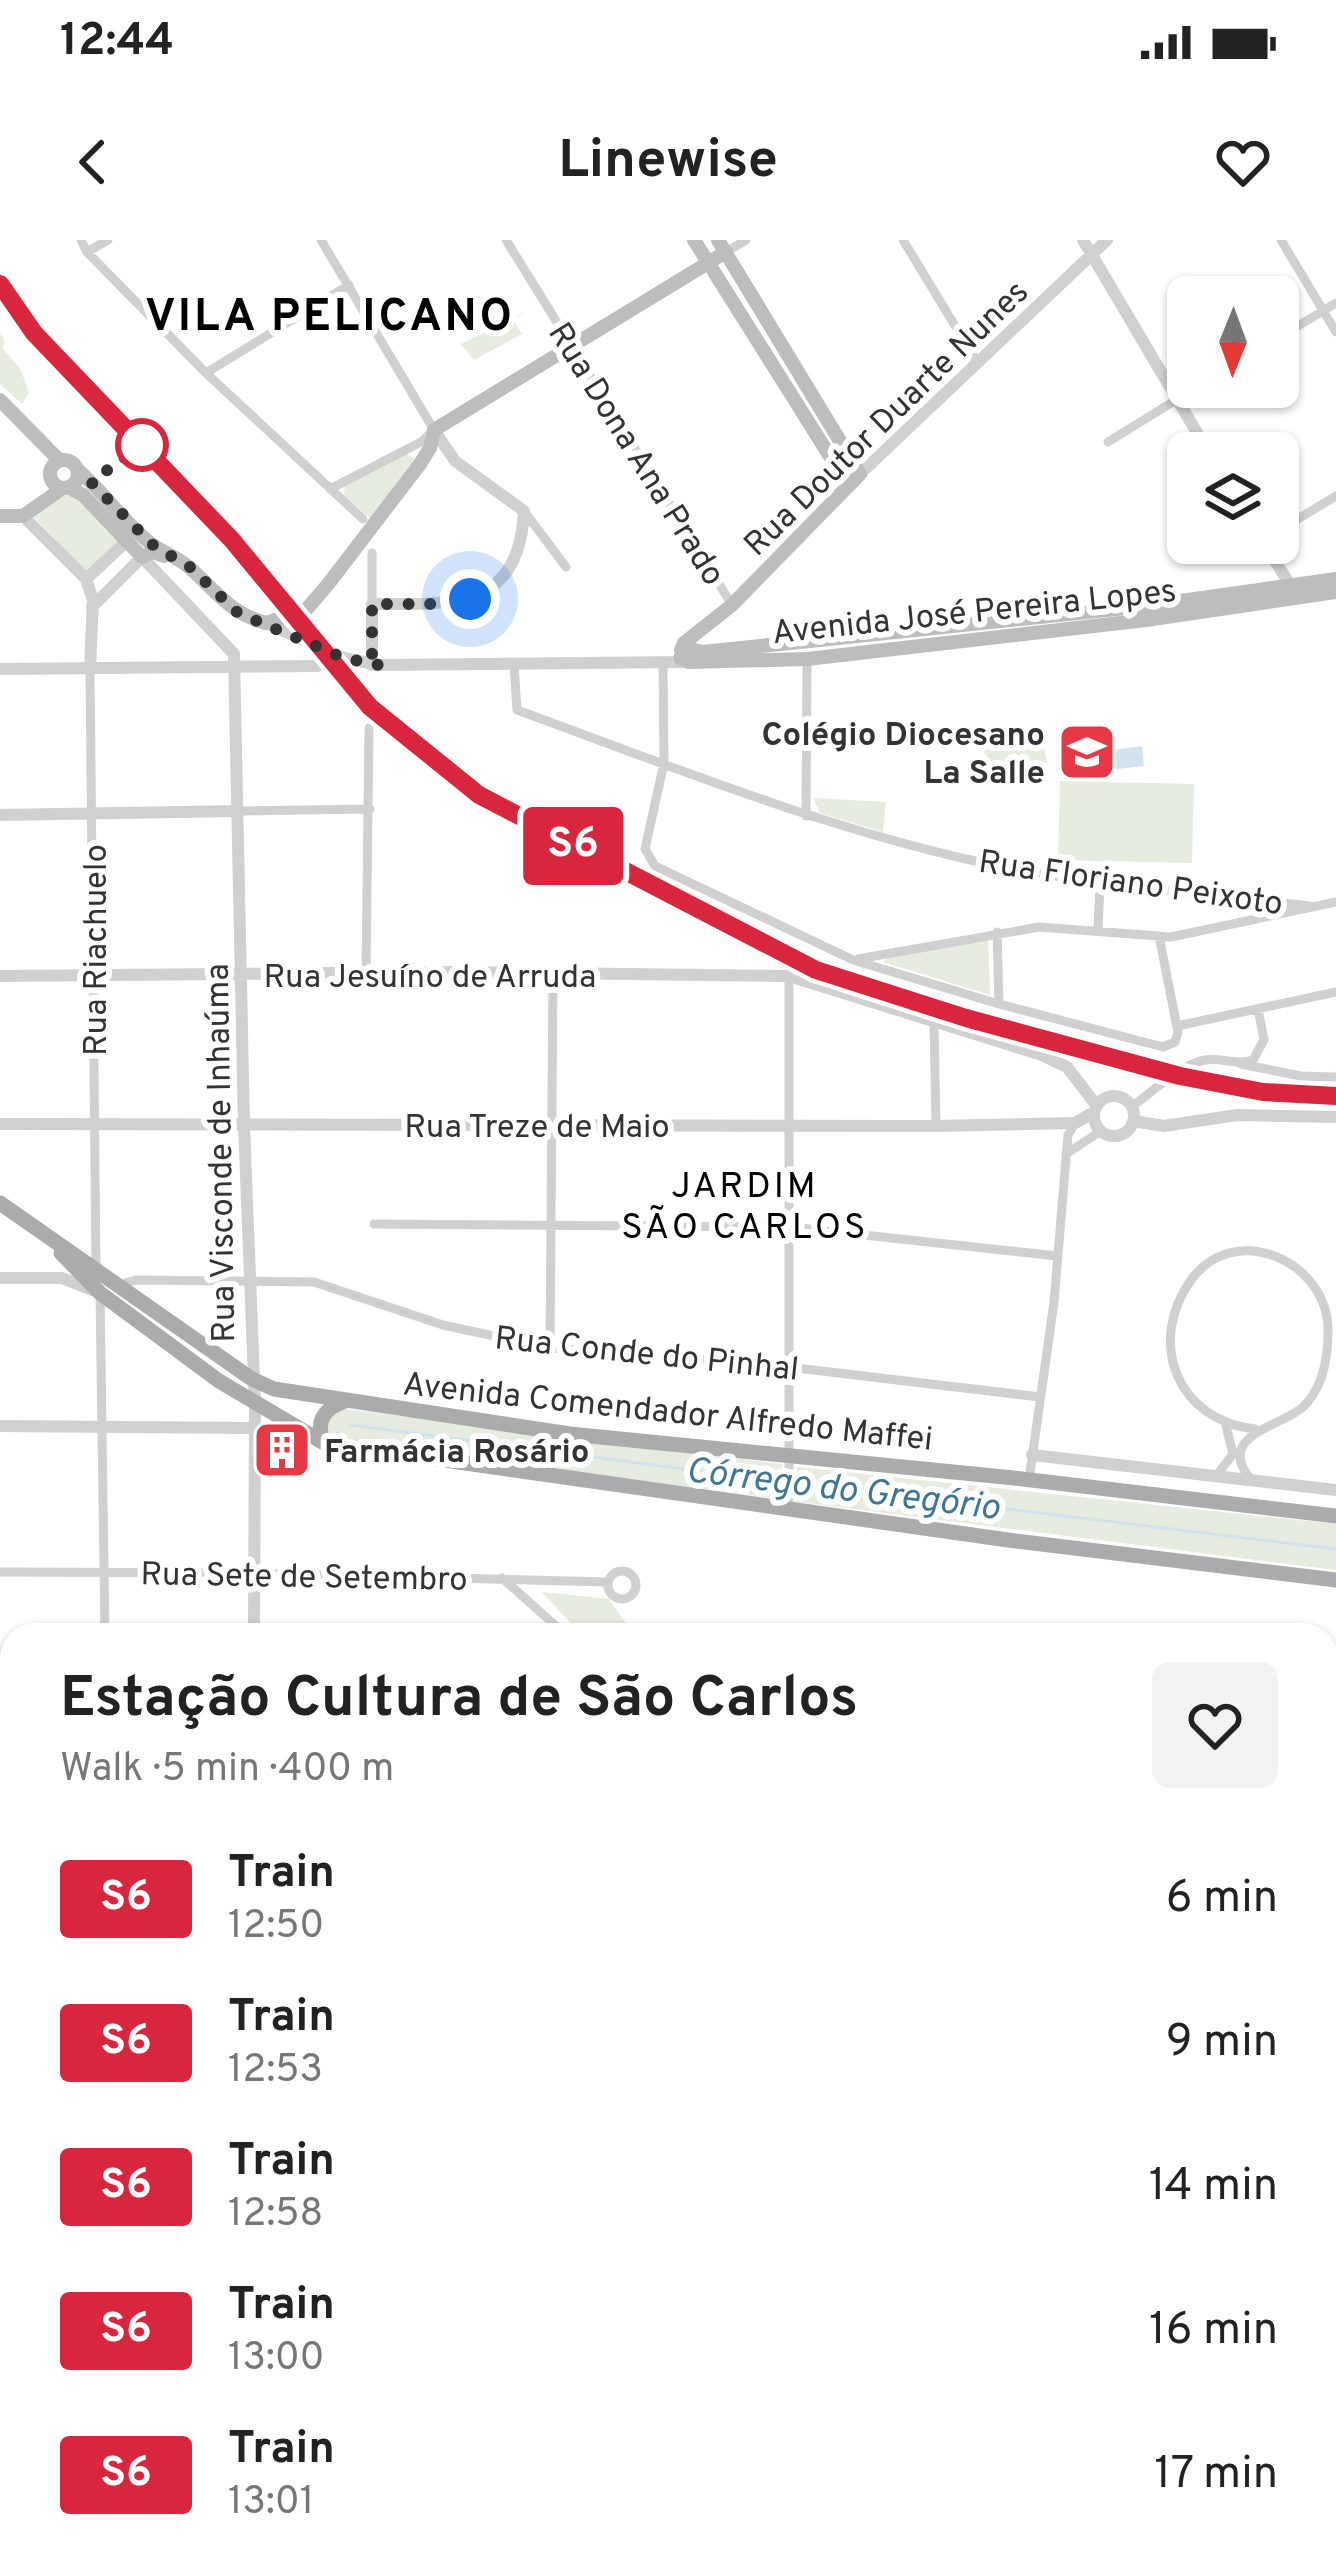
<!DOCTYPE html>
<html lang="en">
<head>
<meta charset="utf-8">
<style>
  :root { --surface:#fff; --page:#f2f2f2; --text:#222; --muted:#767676 }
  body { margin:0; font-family:Overpass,sans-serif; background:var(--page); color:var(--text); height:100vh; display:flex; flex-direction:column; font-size:45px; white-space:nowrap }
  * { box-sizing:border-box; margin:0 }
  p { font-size:39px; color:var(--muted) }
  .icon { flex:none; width:66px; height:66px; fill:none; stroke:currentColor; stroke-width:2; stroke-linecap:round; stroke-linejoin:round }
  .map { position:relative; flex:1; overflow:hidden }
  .side { position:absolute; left:0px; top:1383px; width:1338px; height:948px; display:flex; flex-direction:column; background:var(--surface); border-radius:36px 36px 0 0; box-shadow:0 3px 9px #0004 }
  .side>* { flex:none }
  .badge { padding:0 24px; border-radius:9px; font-size:42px; line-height:78px }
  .needle { width:78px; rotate:181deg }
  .controls { position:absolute; left:1167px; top:36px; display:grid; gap:24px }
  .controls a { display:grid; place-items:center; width:132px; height:132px; border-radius:18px; background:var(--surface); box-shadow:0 3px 9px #0004; font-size:60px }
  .you { position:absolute; width:60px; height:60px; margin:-30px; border:9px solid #fff; border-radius:50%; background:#1a73e8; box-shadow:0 0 0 18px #1a73e833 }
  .map>.badge { position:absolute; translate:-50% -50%; box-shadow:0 0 0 6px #fff }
  .round { display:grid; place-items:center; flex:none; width:126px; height:126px; border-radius:18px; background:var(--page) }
  .overview { display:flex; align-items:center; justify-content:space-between; height:204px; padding:0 60px }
  h1 { font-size:57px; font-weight:700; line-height:90px }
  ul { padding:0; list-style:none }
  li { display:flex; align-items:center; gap:36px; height:144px; padding:0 60px }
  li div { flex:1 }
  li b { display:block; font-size:45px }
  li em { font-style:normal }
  li .badge { min-width:132px; font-weight:700; text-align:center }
  .status { display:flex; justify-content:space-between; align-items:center; height:84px; padding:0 60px; background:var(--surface); direction:ltr }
  .status svg { height:33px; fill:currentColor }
  header { display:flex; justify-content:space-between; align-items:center; height:156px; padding:0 60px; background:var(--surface); font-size:54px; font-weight:700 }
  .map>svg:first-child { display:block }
  .green { fill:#e6ecdf }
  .water { fill:#cfe2ee }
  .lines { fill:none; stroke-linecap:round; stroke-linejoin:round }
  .stream { stroke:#cfe2ee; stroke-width:3 }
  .minor { stroke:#d0d0d0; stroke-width:9 }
  .tertiary { stroke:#d0d0d0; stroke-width:12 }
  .secondary { stroke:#bdbdbd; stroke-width:14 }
  .primary { stroke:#ababab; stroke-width:15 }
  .rail-casing { stroke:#888; stroke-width:8 }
  .rail { stroke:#fff; stroke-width:3; stroke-dasharray:9; stroke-linecap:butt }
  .tertiary-bridge { stroke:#d0d0d0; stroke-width:12 }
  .secondary-bridge { stroke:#bdbdbd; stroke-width:14 }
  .line-casing { stroke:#fff; stroke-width:27 }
  .line { stroke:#d7263d; stroke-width:18 }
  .walk { stroke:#333; stroke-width:12; stroke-dasharray:0 21.6 }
  .stop-dot { fill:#fff; stroke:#d7263d; stroke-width:6 }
  .labels { text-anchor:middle; stroke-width:12; stroke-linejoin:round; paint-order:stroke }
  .street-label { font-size:33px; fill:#333; stroke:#fff }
  .poi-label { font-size:33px; font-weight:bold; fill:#333; stroke:#fff; text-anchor:end }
  .neighbourhood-label { font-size:36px; letter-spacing:3px; fill:#000; stroke:#fff }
  .water-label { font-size:36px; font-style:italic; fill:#3f7597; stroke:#fff }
  .district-label { font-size:45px; font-weight:bold; letter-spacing:3px; fill:#000; stroke:#fff }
</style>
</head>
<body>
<div class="status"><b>12:44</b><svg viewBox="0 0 49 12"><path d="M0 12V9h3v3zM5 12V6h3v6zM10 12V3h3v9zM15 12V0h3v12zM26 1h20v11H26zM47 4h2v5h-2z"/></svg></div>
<header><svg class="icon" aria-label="back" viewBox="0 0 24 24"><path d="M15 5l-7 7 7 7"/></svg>Linewise<svg class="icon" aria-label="heart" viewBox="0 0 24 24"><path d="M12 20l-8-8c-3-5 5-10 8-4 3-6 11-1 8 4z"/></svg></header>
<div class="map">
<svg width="1336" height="2331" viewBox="0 0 1336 2331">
  <rect width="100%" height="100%" fill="#fff"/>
  <path class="green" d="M534 67 513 79 522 94 474 120 461 104Z
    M0 92 5 103 2 108 20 128 29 152 22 164 0 144Z
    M406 213 415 220 371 279 344 255 345 245Z
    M66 255 76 257 120 299 86 332 34 277Z
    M1040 486 1047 523 986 529 983 495Z
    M1060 541 1194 544 1192 623 1058 620Z
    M813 558 886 562 883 592 820 573Z
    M988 698 990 755 883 722 886 718Z
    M338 1168 782 1224 781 1259 330 1199 324 1186Z
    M797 1227 1336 1284V1330L798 1262 795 1261Z
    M542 1352 609 1359 634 1395H582Z
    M0 1932H12V2065H0Z"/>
  <path class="water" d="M1142 506 1144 526 1108 530 1105 511Z"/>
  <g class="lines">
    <path class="stream" d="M351 1185 783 1242
      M793 1243 1336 1309"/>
    <path class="minor" d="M81 0 87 12 206 133 363 279
      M321 0 434 190 421 202 330 249
      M506 0 732 365
      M903 0 977 122
      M1281 0 1336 92
      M87 12 108 0
      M726 12 746 0
      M1278 98 1336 63
      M206 133 349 45
      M1108 202 1197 147
      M524 271 566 327
      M1278 291 1336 256
      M372 313V364
      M663 423 664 523 645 609 655 626 853 720 999 764 1163 807 1175 802 1178 792 1159 696
      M514 425 517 470C668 525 818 586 975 621 1085 645 1198 654 1309 666
      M90 429 96 1030
      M239 571 370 569
      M806 576 807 419
      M1098 690 1100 644
      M997 692 999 764
      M858 719 1039 687 1171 697 1336 662
      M366 734 369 488
      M934 782 936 886
      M1177 786 1336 752
      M1241 824 1301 836 1336 837
      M1131 867C1153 852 1179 825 1205 820 1222 817 1236 826 1253 820L1264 800 1258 769
      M1066 914 1101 891
      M374 984 790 987 1057 1016
      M116 1046 135 1040 314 1042 443 1085 550 1108 788 1127 1040 1157
      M100 1053 105 1395
      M550 1108 553 736
      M1216 1236 1233 1214 1226 1186
      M1029 1240 1054 1062 1068 895 1075 883
      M1252 1241C1212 1195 1283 1186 1303 1167 1323 1148 1328 1118 1328 1091 1329 1022 1235 979 1191 1040 1146 1103 1178 1181 1255 1189
      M789 1268V736
      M608 1345a14 14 0 1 1 28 0a14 14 0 1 1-28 0Z
      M0 1332 253 1333 608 1342
      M502 1338 566 1395
      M0 1479H12
      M0 1631H12
      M0 1783H12
      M1326 1787H1336
      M1326 2213 1336 2218
      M0 2214H12
      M561 2319V2331
      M1001 2319V2331
      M1104 2319 1105 2331
      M1207 2319 1208 2331
      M0 2325H95L103 2319
      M1316 2331V2319"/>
    <path class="tertiary" d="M1083 0 1209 213
      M860 234 1107 0
      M23 276 86 339 93 360 90 429
      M1264 303 1290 345 1298 350
      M86 339 128 300
      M92 367 142 317 234 414 244 885 255 1164 254 1395
      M379 425H372V364C451 364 519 371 524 271L455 221 434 190
      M379 425 684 422
      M0 429 317 426
      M0 575 239 571
      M0 736 459 732 789 736 1042 815 1067 827 1097 866
      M1094 876a20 20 0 1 1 40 0a20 20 0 1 1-40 0Z
      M1133 881 1164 886 1237 875 1336 877
      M0 884 936 886 1075 883 1094 872
      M0 1038H62L92 1050
      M0 1186 253 1188
      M1032 1215 1336 1250
      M852 2319V2331"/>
    <path class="secondary" d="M694 0 848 245
      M0 160 59 220
      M50 234a14 14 0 1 1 28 0a14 14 0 1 1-28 0Z
      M78 230C104 253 124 282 151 304 164 313 180 318 191 329 217 352 231 374 266 383
      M68 247 83 255 142 317 153 312 164 316
      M0 276H23L63 248
      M329 343 420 224 430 208 434 190 726 12
      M681 410 684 403 732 365 860 234 718 0
      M693 413 689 422 680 418 686 408 703 412 1145 366 1336 339
      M689 422 807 419 1146 380 1336 352
      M0 1929H12
      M1326 1936 1336 1933
      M0 2077H12
      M288 2319 295 2331
      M417 2319V2331"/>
    <path class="primary" d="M0 963 252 1139 274 1149 570 1194 1014 1238 1336 1276
      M61 1013 100 1053 219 1141 324 1203 1008 1300 1336 1340
      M324 1203C315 1183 323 1169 343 1162"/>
    <defs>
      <path id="rail" d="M0 43 34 93 232 300 370 467 479 555 816 730 966 778 1203 841 1263 852 1336 856"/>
    </defs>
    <use href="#rail" class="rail-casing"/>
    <use href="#rail" class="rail"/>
    <path class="tertiary-bridge" d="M266 383 344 418 379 425"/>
    <path class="secondary-bridge" d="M266 383 306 370 329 343"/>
  </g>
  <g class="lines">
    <defs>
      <path id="line" d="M0 44 34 93 232 300 370 467 479 555 816 730 966 778 1180 836 1263 852 1336 856"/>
    </defs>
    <use href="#line" class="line-casing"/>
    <use href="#line" class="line"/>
    <path class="walk" d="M142 205 91 242 154 306 190 327 238 373 344 418 379 425H380H372V364H453L470 359"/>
  </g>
  <defs>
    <symbol id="university-square" viewBox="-11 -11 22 22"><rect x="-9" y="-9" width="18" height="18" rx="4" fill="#e63946" stroke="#fff"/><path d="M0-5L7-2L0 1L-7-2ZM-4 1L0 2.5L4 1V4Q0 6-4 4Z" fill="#fff"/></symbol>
    <symbol id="building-square" viewBox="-11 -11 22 22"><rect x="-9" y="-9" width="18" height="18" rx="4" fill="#e63946" stroke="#fff"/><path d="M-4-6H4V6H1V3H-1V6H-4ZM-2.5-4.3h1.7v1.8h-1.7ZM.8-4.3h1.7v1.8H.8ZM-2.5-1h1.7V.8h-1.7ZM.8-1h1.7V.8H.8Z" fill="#fff"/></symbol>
  </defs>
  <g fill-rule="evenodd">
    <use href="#university-square" x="1054" y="479" width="66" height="66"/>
    <use href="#building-square" x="249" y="1177" width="66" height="66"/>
  </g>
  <circle class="stop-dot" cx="142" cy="205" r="24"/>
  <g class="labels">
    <g class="street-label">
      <text transform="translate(885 177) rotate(-44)" y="12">Rua Doutor Duarte Nunes</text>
      <text transform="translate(638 213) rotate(58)" y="12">Rua Dona Ana Prado</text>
      <text transform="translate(974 370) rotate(-6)" y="12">Avenida José Pereira Lopes</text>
      <text transform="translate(1131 641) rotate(8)" y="12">Rua Floriano Peixoto</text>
      <text transform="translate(94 710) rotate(-90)" y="12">Rua Riachuelo</text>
      <text x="430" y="747">Rua Jesuíno de Arruda</text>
      <text x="537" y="897">Rua Treze de Maio</text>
      <text transform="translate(219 913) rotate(-91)" y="12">Rua Visconde de Inhaúma</text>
      <text transform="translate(647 1112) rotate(6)" y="12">Rua Conde do Pinhal</text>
      <text transform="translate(668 1170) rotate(6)" y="12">Avenida Comendador Alfredo Maffei</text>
      <text transform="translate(304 1335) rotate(1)" y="12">Rua Sete de Setembro</text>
    </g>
    <g class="poi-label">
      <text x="1045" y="505">Colégio Diocesano<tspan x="1045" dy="38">La Salle</tspan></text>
      <text x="324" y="1222" text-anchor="start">Farmácia Rosário</text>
    </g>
    <g class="neighbourhood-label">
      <text x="745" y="957">JARDIM<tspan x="745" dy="41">SÃO CARLOS</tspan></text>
    </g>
    <g class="water-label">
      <text transform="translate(843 1247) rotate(7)" y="13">Córrego do Gregório</text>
    </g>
    <g class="district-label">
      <text x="330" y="90">VILA PELICANO</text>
    </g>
  </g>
</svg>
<div class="controls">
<a><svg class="needle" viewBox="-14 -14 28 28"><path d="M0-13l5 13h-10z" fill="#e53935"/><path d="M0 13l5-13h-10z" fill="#767676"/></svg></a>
<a><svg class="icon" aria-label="layers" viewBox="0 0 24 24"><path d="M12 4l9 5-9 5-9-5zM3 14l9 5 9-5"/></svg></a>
</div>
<div class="you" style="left:470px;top:359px"></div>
<b class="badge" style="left:573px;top:606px;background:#d7263d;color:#fff">S6</b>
<section class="side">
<div class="overview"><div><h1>Estação Cultura de São Carlos</h1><p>Walk · 5 min · 400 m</p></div><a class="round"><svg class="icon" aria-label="heart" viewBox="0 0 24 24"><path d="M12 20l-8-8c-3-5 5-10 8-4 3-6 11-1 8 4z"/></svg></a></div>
<ul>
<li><span class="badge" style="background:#d7263d;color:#fff">S6</span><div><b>Train</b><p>12:50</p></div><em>6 min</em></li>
<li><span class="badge" style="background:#d7263d;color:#fff">S6</span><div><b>Train</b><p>12:53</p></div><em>9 min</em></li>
<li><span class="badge" style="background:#d7263d;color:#fff">S6</span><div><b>Train</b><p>12:58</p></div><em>14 min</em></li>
<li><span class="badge" style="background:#d7263d;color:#fff">S6</span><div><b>Train</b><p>13:00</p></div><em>16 min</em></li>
<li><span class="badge" style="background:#d7263d;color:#fff">S6</span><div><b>Train</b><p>13:01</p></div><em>17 min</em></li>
</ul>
</section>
</div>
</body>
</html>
